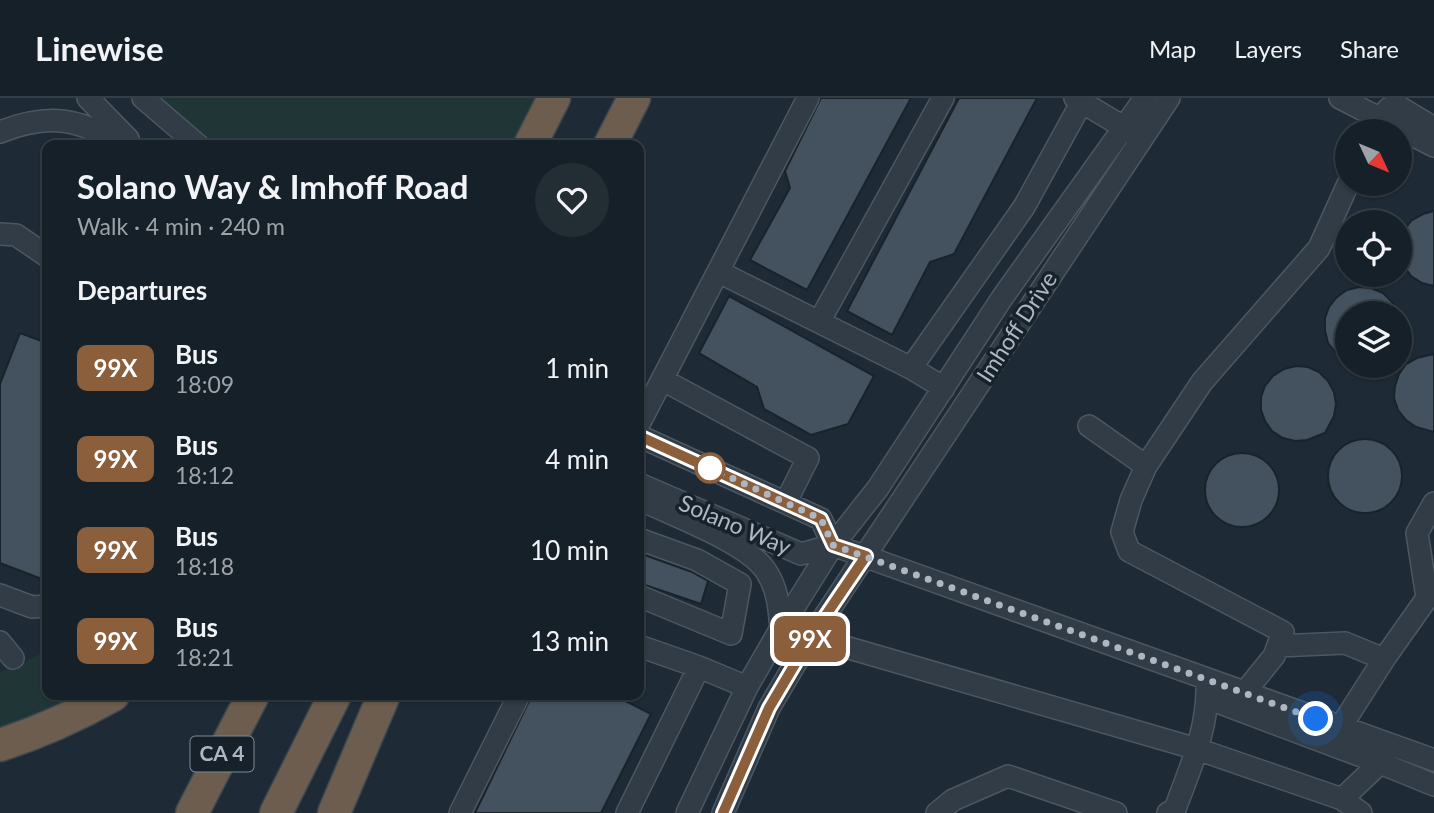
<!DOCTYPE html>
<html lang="en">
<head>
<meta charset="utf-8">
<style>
  :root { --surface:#162028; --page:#232d34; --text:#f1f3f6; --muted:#9ea3a8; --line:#353e45 }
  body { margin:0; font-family:Lato,sans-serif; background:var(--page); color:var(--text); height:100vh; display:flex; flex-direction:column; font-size:26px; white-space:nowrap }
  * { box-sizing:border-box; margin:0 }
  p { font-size:23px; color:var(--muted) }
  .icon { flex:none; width:38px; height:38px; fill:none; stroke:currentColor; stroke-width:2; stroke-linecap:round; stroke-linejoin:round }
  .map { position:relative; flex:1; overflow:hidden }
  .drawer { position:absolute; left:42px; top:42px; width:602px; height:560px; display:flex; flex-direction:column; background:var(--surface); border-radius:14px; box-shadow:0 2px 5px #0004,0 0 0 2px var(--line) }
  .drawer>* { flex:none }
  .badge { padding:0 14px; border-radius:10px; font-size:24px; line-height:46px }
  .needle { width:46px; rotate:134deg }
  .buttons { position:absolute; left:1335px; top:21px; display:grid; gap:14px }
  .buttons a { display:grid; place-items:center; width:77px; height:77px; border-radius:50%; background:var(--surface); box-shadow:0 2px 5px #0004,0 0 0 2px var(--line); font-size:35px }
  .you { position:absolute; width:35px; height:35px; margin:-18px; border:5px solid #fff; border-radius:50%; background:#1a73e8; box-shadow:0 0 0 10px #1a73e833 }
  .map>.badge { position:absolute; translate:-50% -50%; box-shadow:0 0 0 4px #fff }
  h2 { padding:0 35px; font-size:26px; line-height:63px }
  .round { display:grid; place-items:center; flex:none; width:74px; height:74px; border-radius:37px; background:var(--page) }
  .summary { display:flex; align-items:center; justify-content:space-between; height:119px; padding:0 35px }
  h1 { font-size:33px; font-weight:700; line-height:52px }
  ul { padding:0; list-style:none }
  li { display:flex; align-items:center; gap:21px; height:91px; padding:0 35px }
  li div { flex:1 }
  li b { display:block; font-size:26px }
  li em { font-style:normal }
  li .badge { min-width:77px; font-weight:700; text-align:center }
  header { display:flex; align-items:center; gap:42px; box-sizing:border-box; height:98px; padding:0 35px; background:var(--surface); border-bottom:2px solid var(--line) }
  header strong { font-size:33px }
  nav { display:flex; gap:38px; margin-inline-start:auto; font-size:24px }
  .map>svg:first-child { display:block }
  .green { fill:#203636 }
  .building { fill:#445260; stroke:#19232c; stroke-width:2 }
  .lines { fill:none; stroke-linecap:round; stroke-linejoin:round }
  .minor-casing { stroke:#4c5761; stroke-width:24 }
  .highway-casing { stroke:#3c4750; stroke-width:35 }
  .minor { stroke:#313c46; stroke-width:21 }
  .highway { stroke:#6c5d4e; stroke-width:32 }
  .line-casing { stroke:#fff; stroke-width:16 }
  .line { stroke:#8b5e3c; stroke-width:10 }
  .walk { stroke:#abb7c4; stroke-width:7; stroke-dasharray:0 12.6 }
  .stop-dot { fill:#fff; stroke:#8b5e3c; stroke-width:3.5 }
  .labels { text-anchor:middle; stroke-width:7; stroke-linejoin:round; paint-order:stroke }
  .shield { fill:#17212a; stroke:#7f8a96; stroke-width:2 }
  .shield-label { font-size:21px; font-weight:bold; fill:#abb7c4 }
  .street-label { font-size:23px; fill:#abb7c4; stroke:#17212a }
</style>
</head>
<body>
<header>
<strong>Linewise</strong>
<nav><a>Map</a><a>Layers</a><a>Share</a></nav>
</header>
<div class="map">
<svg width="1434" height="715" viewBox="0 0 1434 715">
  <rect width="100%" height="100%" fill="#1e2a35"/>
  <path class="green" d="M143 0H554L522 47H198Z
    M47 552V597H113L0 647V574L31 561Z"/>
  <path class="building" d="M821 0H911L807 192 750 162 790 90 785 73Z
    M959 0H1037L954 156 930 164 892 237 847 213Z
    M1434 113V188L1422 185 1411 178 1404 168 1400 157V144L1404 132 1412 122 1423 116Z
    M1359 189 1371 190 1383 195 1392 204 1398 215H1348V262L1336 255 1328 245 1325 233V220L1329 209 1337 199 1347 192Z
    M729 198 874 278 848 326 811 337 764 311 757 289 699 255Z
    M20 235 47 245V483L0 465V286Z
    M1434 256V334L1416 329 1406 322 1398 312 1394 300 1395 288 1399 276 1406 266 1417 260Z
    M1296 268 1308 269 1319 274 1328 283 1334 294 1336 306 1334 318 1325 335 1307 342 1295 343 1283 340 1272 333 1265 323 1261 312V299L1265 288 1273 278 1284 271Z
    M1328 378a37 37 0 1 1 74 0a37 37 0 1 1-74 0Z
    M1205 392a37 37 0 1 1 74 0a37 37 0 1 1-74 0Z
    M639 455 692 474 708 483 701 506 639 485Z
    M532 597H614L651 616 601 715H475Z"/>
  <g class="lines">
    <defs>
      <path id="minor" d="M88 0 128 41
        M143 0 198 47
        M1075 0 1135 36
        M1340 0 1434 48
        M1376 31 1388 11 1396 7 1434 30
        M0 34C50 14 79 21 125 47
        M0 136 16 137 47 158
        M719 174 911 270 944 290
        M819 224 943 0
        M911 270 1024 109 1084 0
        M663 282 808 360 786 404
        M639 326 808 0
        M1089 328 1146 368 1131 402 1122 434 1129 453 1283 534 1274 558 1244 595
        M639 338 821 421 833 447
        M1146 368 1202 284 1319 150 1348 86
        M639 386 801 456 833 447 1434 662
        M639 401C672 417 747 444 766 473 778 491 779 510 781 530
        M639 441 697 462 740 486 731 536 639 498
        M0 497 32 509 47 508
        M811 539 1197 651 1342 701 1380 665 1434 687
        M0 544 13 560
        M639 548 699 569 747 589
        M1278 548 1345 545 1384 561 1340 630
        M1384 561 1427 500 1417 435 1434 405
        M1207 600 1380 665 1385 655
        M1342 701 1361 715
        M460 715 519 597
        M627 715 699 569
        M687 715 747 589 781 530 833 447 878 390 1002 200 1145 0
        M723 715 769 610 811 539 1169 0
        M937 715 953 702 1008 678 1116 715
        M1168 715 1175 711C1190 670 1208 632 1207 587"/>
      <path id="highway" d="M530 47 554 0
        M610 47 634 0
        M0 647C40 634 76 618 113 597
        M192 715 253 597
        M276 715 335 597
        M334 715 384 597"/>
    </defs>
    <use href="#minor" class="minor-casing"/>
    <use href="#highway" class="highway-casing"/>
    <use href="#minor" class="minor"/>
    <use href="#highway" class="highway"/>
  </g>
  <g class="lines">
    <defs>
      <path id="line" d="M639 338 821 421 833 447 866 458 811 539 769 610 723 715"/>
    </defs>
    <use href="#line" class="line-casing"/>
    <use href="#line" class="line"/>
    <path class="walk" d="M710 370 821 421 833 447 1316 621"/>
  </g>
  <circle class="stop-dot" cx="710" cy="370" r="14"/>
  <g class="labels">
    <rect class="shield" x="190.5" y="638.5" width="63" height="35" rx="5"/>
    <g class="shield-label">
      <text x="222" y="663">CA 4</text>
    </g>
    <g class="street-label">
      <text transform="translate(1017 229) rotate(-57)" y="8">Imhoff Drive</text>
      <text transform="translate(735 427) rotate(23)" y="8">Solano Way</text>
    </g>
  </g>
</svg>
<div class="buttons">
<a><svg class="needle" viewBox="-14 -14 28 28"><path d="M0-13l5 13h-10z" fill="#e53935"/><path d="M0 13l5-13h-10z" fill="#9ea3a8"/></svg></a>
<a><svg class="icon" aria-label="locate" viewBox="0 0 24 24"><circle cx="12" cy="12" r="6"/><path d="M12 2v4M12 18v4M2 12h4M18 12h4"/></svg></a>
<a><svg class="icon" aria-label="layers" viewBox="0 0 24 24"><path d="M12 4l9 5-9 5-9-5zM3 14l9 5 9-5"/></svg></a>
</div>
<div class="you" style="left:1316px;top:621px"></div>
<b class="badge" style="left:810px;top:541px;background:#8b5e3c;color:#fff">99X</b>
<section class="drawer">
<div class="summary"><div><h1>Solano Way &amp; Imhoff Road</h1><p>Walk · 4 min · 240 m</p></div><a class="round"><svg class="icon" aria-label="heart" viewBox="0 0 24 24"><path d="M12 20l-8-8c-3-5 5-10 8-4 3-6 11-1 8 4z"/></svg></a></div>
<h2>Departures</h2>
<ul>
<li><span class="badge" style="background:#8b5e3c;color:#fff">99X</span><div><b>Bus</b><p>18:09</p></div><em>1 min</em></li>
<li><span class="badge" style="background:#8b5e3c;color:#fff">99X</span><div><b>Bus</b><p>18:12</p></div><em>4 min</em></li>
<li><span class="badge" style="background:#8b5e3c;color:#fff">99X</span><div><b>Bus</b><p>18:18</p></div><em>10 min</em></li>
<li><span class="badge" style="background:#8b5e3c;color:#fff">99X</span><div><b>Bus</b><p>18:21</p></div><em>13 min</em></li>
</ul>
</section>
</div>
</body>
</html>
